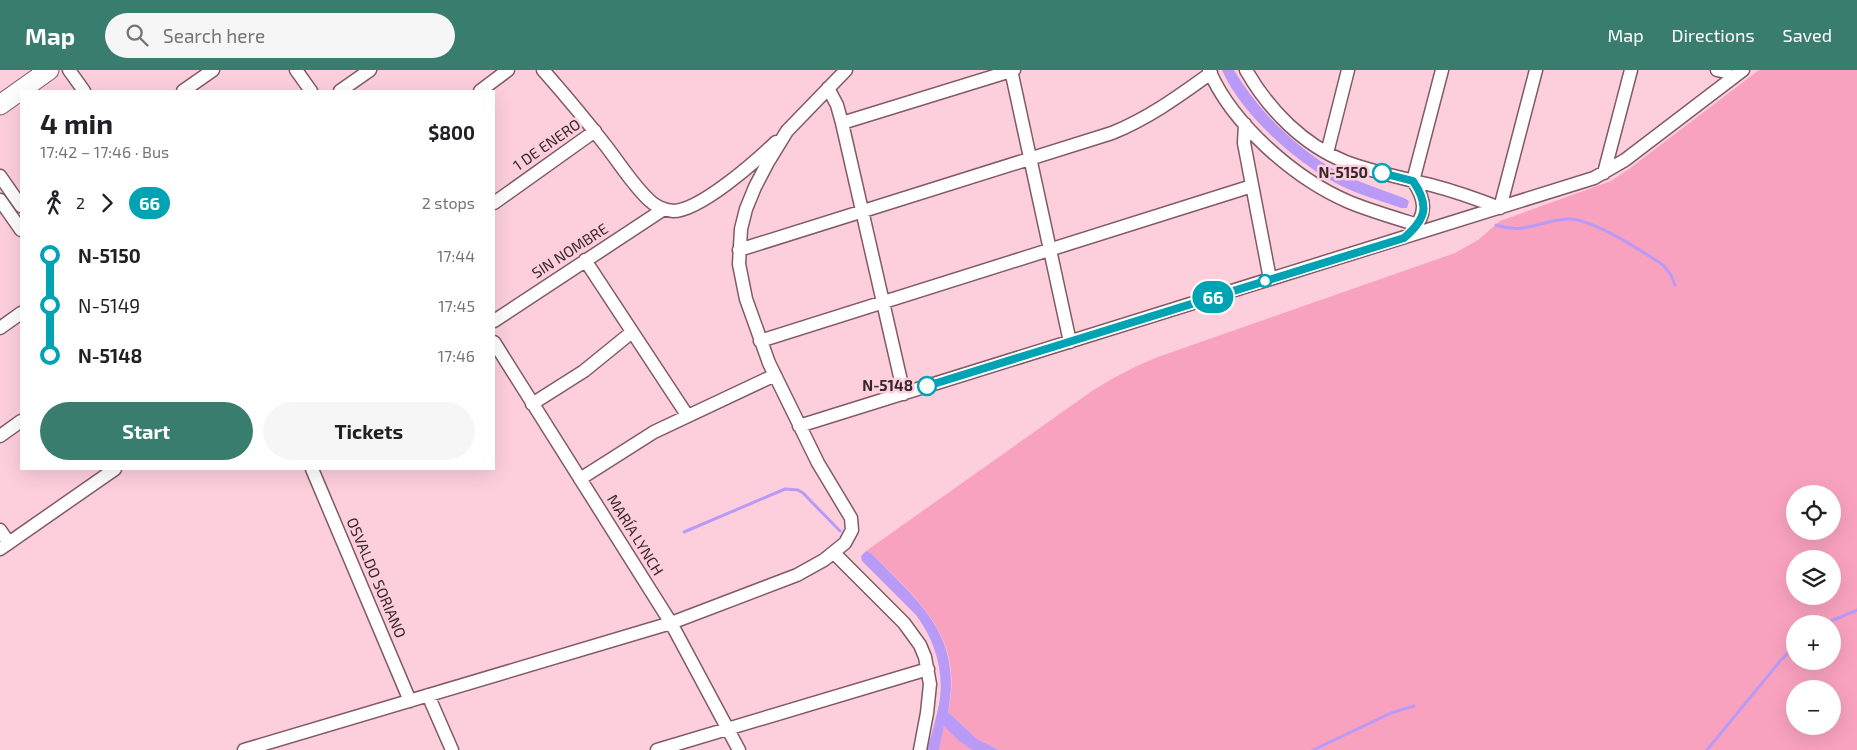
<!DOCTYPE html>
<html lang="en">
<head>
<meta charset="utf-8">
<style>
  :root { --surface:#fff; --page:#f6f6f6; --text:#202124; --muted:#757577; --accent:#397d6f }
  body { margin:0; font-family:"Exo 2",sans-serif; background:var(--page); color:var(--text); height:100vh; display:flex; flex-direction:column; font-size:19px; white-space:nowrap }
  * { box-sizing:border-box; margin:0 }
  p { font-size:16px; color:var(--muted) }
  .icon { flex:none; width:28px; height:28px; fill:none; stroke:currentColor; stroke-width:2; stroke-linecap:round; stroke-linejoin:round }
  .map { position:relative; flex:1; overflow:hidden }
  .sheet { position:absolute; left:20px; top:20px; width:475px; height:380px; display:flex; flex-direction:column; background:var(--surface); border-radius:0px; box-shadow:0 5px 20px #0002 }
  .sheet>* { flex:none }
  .badge { padding:0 10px; border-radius:16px; font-size:18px; line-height:32px }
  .fabs { position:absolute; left:1786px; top:415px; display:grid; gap:10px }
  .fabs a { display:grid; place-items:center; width:55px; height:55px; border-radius:50%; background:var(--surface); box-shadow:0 5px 20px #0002; font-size:25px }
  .map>.badge { position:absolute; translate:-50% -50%; box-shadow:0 0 0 2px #fff }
  .legs { display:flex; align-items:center; gap:8px; height:55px; padding:0 20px; font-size:16px }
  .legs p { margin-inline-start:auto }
  .summary { display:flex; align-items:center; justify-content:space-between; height:85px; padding:0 20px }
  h1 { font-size:28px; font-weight:700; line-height:38px }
  .button { display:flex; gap:10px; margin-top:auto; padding:10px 20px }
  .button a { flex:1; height:58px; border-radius:30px; background:var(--accent); color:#fff; font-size:20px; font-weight:700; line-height:58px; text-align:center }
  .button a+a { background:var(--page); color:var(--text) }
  ul { padding:0 20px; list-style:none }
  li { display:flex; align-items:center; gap:18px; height:50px; font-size:19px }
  li i { display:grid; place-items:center; width:8px; height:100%; margin:0 6px; background:currentColor }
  li i::after { content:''; width:12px; height:12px; margin:-6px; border:4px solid; border-radius:50%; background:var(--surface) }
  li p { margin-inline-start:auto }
  li:first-child i { background:linear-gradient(#0000 50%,currentColor 0) }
  li:last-child i { background:linear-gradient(currentColor 50%,#0000 0) }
  header { display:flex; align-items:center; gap:30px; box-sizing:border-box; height:70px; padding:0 25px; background:var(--accent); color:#fff }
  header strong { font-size:24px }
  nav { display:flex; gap:28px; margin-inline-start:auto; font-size:18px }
  .search { width:350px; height:45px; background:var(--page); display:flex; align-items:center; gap:12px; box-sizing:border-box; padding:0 18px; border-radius:28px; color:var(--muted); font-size:19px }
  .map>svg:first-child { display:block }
  .green { fill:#f9a2bf; fill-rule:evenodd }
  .water { fill:#b99af7 }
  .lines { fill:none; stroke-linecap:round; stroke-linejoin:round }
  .stream { stroke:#b99af7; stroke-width:3 }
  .minor-casing { stroke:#825a67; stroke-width:15 }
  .secondary-casing { stroke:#825a67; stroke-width:21 }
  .minor { stroke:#fff; stroke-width:12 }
  .secondary { stroke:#fff; stroke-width:19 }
  .line-1-casing { stroke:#fff; stroke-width:11 }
  .line-1 { stroke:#00a3b4; stroke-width:8 }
  .stop-1-dot { fill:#fff; stroke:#00a3b4; stroke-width:2.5 }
  .labels { text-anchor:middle; stroke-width:5; stroke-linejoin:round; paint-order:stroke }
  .street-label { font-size:15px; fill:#37262b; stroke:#fdcfdd }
  .stop-label { font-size:15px; font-weight:bold; fill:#37262b; stroke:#fdcfdd; text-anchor:end }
</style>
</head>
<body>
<header>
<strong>Map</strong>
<div class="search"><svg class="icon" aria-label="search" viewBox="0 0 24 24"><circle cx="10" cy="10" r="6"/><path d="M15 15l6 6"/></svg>Search here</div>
<nav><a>Map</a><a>Directions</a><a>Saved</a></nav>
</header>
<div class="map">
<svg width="1857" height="680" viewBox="0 0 1857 680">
  <rect width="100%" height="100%" fill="#fdcfdd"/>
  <path class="green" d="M1759 0H1857V680H999L977 669 948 642C965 567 918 530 871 483L866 481 1092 321C1114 307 1135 296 1158 287L1455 183 1478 170 1500 151 1611 111 1629 99ZM1795 424H1832V461H1795ZM1795 489H1832V526H1795ZM1795 554H1832V591H1795ZM1795 619H1832V656H1795Z
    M944 655 959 671 972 680H939Z"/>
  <path class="water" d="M1222 0H1234C1258 41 1298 80 1340 103 1361 113 1383 120 1404 128L1409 131 1407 138H1401C1378 130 1353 123 1332 111 1292 89 1240 42 1222 0Z
    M866 481 871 483C919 532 963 565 948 642L977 669 999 680H972L959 671 944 656 939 680H927C931 665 936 650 939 634 945 603 935 570 916 545L862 491 861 486Z"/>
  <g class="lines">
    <path class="stream" d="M1496 155C1526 165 1540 150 1568 149 1592 148 1642 181 1663 195L1671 205 1675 215
      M684 462 785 419 798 420 803 423 840 461
      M1824 554 1857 540
      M1313 680 1391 643 1414 636
      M1707 680 1781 590 1795 576"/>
    <defs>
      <path id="minor" d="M69 0 84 21
        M296 0 311 21
        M543 0C565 25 586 50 606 76 620 94 633 115 649 130 655 136 664 140 673 141 700 141 756 91 776 72
        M1011 0 1070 272
        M1209 0C1232 54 1295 109 1349 132 1371 141 1395 148 1418 155
        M1246 0C1268 39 1303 75 1346 92 1373 102 1402 108 1431 115 1454 121 1477 129 1500 138L1536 0
        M1717 0 1726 2
        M828 18 837 35 842 53 904 324
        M183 21 213 0
        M340 21 370 0
        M480 21 508 0
        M842 53 1014 0
        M1245 54 1244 73 1270 209
        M1327 83 1348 0
        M1604 103 1631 0
        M0 106 21 136
        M0 130 21 160
        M494 133 595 61
        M1412 160C1428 144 1425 128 1413 111L1442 0
        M739 180 1112 63C1149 48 1179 26 1211 3
        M585 190 687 345
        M494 251 664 139
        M0 258 21 243
        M760 271 1252 116
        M494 272 671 553 739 680
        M532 334 584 301 632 262
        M799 356 1594 108 1625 90 1743 0
        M0 366 21 351
        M312 399 410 631
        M580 409 654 362 775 305
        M0 460 9 473
        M0 479 115 399
        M834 483 904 553 920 575 925 587 930 614 927 643 920 680
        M428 625 452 680
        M244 680 671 553 797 505 824 490 845 473 852 460 851 448 818 393 769 293 746 229 739 194 741 159 746 139 755 117 768 92 787 61 846 0
        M657 680 928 599"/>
      <path id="secondary" d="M0 35 49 0"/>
    </defs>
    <use href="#minor" class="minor-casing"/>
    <use href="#secondary" class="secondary-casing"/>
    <use href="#minor" class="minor"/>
    <use href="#secondary" class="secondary"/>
  </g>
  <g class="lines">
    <defs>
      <path id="line-1" d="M927 316 1404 168C1426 149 1430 136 1413 111L1382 103"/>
    </defs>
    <use href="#line-1" class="line-1-casing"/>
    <use href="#line-1" class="line-1"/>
  </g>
  <g class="stop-1-dot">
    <circle cx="1382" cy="103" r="9"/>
    <circle cx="1265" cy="211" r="6"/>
    <circle cx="927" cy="316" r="9"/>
  </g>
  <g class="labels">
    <g class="street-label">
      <text transform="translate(547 75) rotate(-35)" y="5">1 DE ENERO</text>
      <text transform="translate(570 181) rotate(-33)" y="5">SIN NOMBRE</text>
      <text transform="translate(635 465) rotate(58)" y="5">MARÍA LYNCH</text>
      <text transform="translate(376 508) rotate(67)" y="5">OSVALDO SORIANO</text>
    </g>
    <g class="stop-label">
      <text x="1368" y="108">N-5150</text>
      <text x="913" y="321">N-5148</text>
    </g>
  </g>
</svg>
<div class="fabs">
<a><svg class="icon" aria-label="locate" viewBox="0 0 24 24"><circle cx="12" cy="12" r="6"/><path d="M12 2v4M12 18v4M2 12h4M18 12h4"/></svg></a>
<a><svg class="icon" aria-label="layers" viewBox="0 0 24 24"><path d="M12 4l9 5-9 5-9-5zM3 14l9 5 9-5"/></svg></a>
<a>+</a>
<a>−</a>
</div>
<b class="badge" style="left:1213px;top:227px;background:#00a3b4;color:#fff">66</b>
<section class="sheet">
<div class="summary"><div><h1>4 min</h1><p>17:42 – 17:46 · Bus</p></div><b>$800</b></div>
<div class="legs"><svg class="icon" aria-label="walk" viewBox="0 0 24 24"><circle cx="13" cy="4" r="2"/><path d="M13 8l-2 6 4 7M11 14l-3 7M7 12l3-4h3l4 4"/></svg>2<svg class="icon" aria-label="forward" viewBox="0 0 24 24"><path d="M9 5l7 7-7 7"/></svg><b class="badge" style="background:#00a3b4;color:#fff">66</b><p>2 stops</p></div>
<ul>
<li><i style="color:#00a3b4"></i><b>N-5150</b><p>17:44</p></li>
<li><i style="color:#00a3b4"></i><span>N-5149</span><p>17:45</p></li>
<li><i style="color:#00a3b4"></i><b>N-5148</b><p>17:46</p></li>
</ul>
<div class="button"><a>Start</a><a>Tickets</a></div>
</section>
</div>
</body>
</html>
